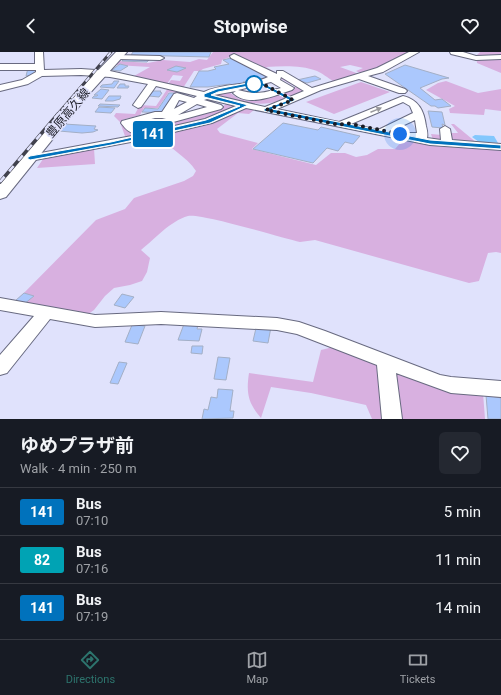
<!DOCTYPE html>
<html lang="en">
<head>
<meta charset="utf-8">
<style>
  :root { --surface:#171b24; --page:#242831; --text:#f1f3f6; --muted:#9ea1a6; --line:#363941; --accent:#2d746d }
  body { margin:0; font-family:Roboto,"Noto Sans JP",sans-serif; background:var(--page); color:var(--text); height:100vh; display:flex; flex-direction:column; font-size:15px; white-space:nowrap }
  * { box-sizing:border-box; margin:0 }
  p { font-size:13px; color:var(--muted) }
  .icon { flex:none; width:22px; height:22px; fill:none; stroke:currentColor; stroke-width:2; stroke-linecap:round; stroke-linejoin:round }
  .map { position:relative; height:367px; overflow:hidden }
  .details { display:flex; flex-direction:column; background:var(--surface); flex:1 }
  .details>* { flex:none }
  .badge { padding:0 8px; border-radius:3px; font-size:14px; line-height:26px }
  .you { position:absolute; width:20px; height:20px; margin:-10px; border:3px solid #fff; border-radius:50%; background:#1a73e8; box-shadow:0 0 0 6px #1a73e833 }
  .map>.badge { position:absolute; translate:-50% -50%; box-shadow:0 0 0 2px #fff }
  .round { display:grid; place-items:center; flex:none; width:42px; height:42px; border-radius:6px; background:var(--page) }
  .overview { display:flex; align-items:center; justify-content:space-between; height:68px; padding:0 20px }
  h1 { font-size:19px; font-weight:700; line-height:30px }
  ul { padding:0; list-style:none }
  li { display:flex; align-items:center; gap:12px; height:48px; padding:0 20px; border-top:1px solid var(--line) }
  li div { flex:1 }
  li b { display:block; font-size:15px }
  li em { font-style:normal }
  li .badge { min-width:44px; font-weight:700; text-align:center }
  header { display:flex; justify-content:space-between; align-items:center; height:52px; padding:0 20px; background:var(--surface); font-size:18px; font-weight:700 }
  .tabs { display:flex; justify-content:space-around; align-items:center; height:56px; border-top:1px solid var(--line); background:var(--surface); font-size:11px; color:var(--muted) }
  .tabs a { display:grid; justify-items:center; gap:2px }
  .tabs .selected { color:var(--accent) }
  .map>svg:first-child { display:block }
  .green { fill:#d8b0e0 }
  .water { fill:#83c7fd }
  .building { fill:#abc8fd; stroke:#a3afc6 }
  .lines { fill:none; stroke-linecap:round; stroke-linejoin:round }
  .minor-casing { stroke:#686a80; stroke-width:2 }
  .major-casing { stroke:#686a80; stroke-width:2 }
  .minor { fill:#fff; fill-rule:evenodd }
  .major { fill:#fff; fill-rule:evenodd }
  .rail-far1-casing { stroke:#41424e; stroke-width:3 }
  .rail-casing { stroke:#41424e; stroke-width:3.5 }
  .rail-far1 { stroke:#e0e2fc; stroke-width:2; stroke-dasharray:5.5; stroke-linecap:butt }
  .rail { stroke:#e0e2fc; stroke-width:2.5; stroke-dasharray:7; stroke-linecap:butt }
  .oneway { fill:#98989c }
  .line { fill:#0072bc; stroke:#fff }
  .walk { stroke:#1a1b24; stroke-width:4; stroke-dasharray:0 7.2 }
  .stop-dot { fill:#fff; stroke:#0072bc; stroke-width:2 }
  .labels { text-anchor:middle; stroke-width:3.5; stroke-linejoin:round; paint-order:stroke }
  .far-street-label { font-size:12px; fill:#1a1b24; stroke:#e0e2fc }
</style>
</head>
<body>
<header><svg class="icon" aria-label="back" viewBox="0 0 24 24"><path d="M15 5l-7 7 7 7"/></svg>Stopwise<svg class="icon" aria-label="heart" viewBox="0 0 24 24"><path d="M12 20l-8-8c-3-5 5-10 8-4 3-6 11-1 8 4z"/></svg></header>
<div class="map">
<svg width="501" height="367" viewBox="0 0 501 367">
  <rect width="100%" height="100%" fill="#e0e2fc"/>
  <path class="green" d="M213 0H411L387 13 362 22 356 19 363 16 350 13 340 15 359 22 333 29C328 26 322 21 317 19 301 13 283 14 266 15L305 38C264 59 254 52 212 42L226 38 239 47 248 49 296 35 261 16 264 15 235 3 222 8 221 12 203 17 200 19H194L183 36 168 32 171 28 180 29 183 24 173 23 167 32 134 24 150 15 115 13 119 9 148 11 163 8 190 10 199 7 207 8Z
    M480 0H501V21L477 11 476 4Z
    M446 29 478 41 501 37V59L485 57 484 63 450 61 449 57 455 54 426 38 438 31Z
    M361 30 390 40 334 62 306 50Z
    M168 36 191 42 190 43 169 40 158 56H144L140 63 122 68 132 81 218 58 226 52 205 47 208 46 240 54 206 68 126 87 120 70 114 64 116 61 135 62 140 53 156 54Z
    M243 55 254 58 249 62 238 61 217 77 220 81 258 91 252 97 316 113 331 101H345L356 105 367 103 378 97H395L402 89 501 97V201L496 200 488 201 479 229 469 231 315 188 300 190C282 186 201 161 188 164 170 169 155 187 141 198L150 206 147 220 142 229 130 233 114 236 105 244 94 258 84 265 15 250 96 168 125 157 134 146 184 129 193 124 196 119C187 104 168 97 159 82L197 74Z
    M451 72H454L477 91 433 88 431 82 442 83 443 81H458Z
    M94 96 95 112 37 116 43 107Z
    M337 294 501 344 483 341 485 367H372L366 353 311 341 271 335 261 366C248 351 246 341 249 321L313 330 321 298Z"/>
  <path class="water" d="M475 83 494 84 498 91 479 90 472 85Z"/>
  <path class="building" d="M133 0H211L209 5 131 3Z
    M231 6 267 24 265 26 243 30 246 32 235 35 230 32 208 35H190L199 19H208L216 17 214 15 229 12 223 8Z
    M124 7 149 8 147 10 122 9Z
    M120 12 128 14 120 19 112 18Z
    M405 13 449 26 442 27 420 36 435 48 442 47 451 54 438 56 435 54H431L385 22Z
    M176 14 186 16 177 20 167 18Z
    M28 16 36 17 33 23 26 24Z
    M315 24 321 27 307 31 297 28Z
    M114 29H119L114 36 100 35 102 33 112 32Z
    M120 32H125V34H129L128 36H117Z
    M101 37 109 38 102 47 92 46 94 44H97L98 43H94Z
    M153 39H161L160 40 162 41 159 45 149 44Z
    M169 41H176L164 61 142 60 145 56 158 57Z
    M109 44H121L120 47 113 49H105Z
    M100 52 120 53 118 55 98 54Z
    M99 55 115 56 111 61 95 60Z
    M428 59 442 60 445 73 442 72 443 76 432 75Z
    M283 71 318 78 321 75 360 84 353 92 345 90 338 99 327 96 313 111 253 97Z
    M64 72 96 74 94 77 98 78 93 80 82 81 59 79Z
    M24 241 34 244 24 252 15 249Z
    M122 242 134 245 125 256 114 253Z
    M184 272 198 273 197 277H202L199 289 178 288Z
    M132 273 145 274 138 292 125 290Z
    M271 275 268 291 253 289 256 276Z
    M192 294H203L202 302 191 301Z
    M218 305 230 306 226 328 214 327Z
    M119 310 127 311 118 332 110 331Z
    M218 337 233 338 230 359H234L233 366 202 367 204 357 208 358 211 345 217 346Z
    M486 343 501 346V367H488Z"/>
  <g class="lines">
    <defs>
      <path id="minor" d="M35 0H43L44 18 81 17 110 19 204 40C222 31 249 34 268 25L231 6 230 4 234 2 277 22V19H283L312 36 377 16 409 0H419L383 20 368 24 405 37 407 39 405 41H399L359 27 321 38 277 57 339 70 403 44C419 48 424 59 426 74 427 78 428 82 427 86L441 88 440 77 445 74 450 77 452 88 501 92V98L430 93 246 56 212 71 174 80 170 79 169 77 170 75 205 67 236 54 207 47 204 48 221 53 223 55 221 57 133 81C128 80 124 75 121 71L122 69 155 60H162L174 42 177 41 194 46 197 44 156 34 141 55 138 56 133 53 148 32 110 25 81 23 42 24 28 32 0 39V33L22 28 36 20V18H0V12H35ZM281 25 304 39 265 55 214 43 236 39 233 41C248 56 276 43 292 38L294 36 280 28ZM271 30 281 36C264 41 256 43 238 38ZM179 48 187 50 174 57ZM403 50 410 54 413 61 378 78 351 72ZM197 52 207 55 178 63ZM155 66H166L135 74 133 72ZM415 68 417 81H410L406 83 389 80Z
        M450 0H463L476 4 501 3V7L476 8 451 2Z
        M114 3 160 4 164 6 160 8 117 7H114Z
        M148 81 153 84 152 86 30 109 26 108 24 106 26 104 30 103Z
        M0 246 95 263 161 260 277 266 299 270 325 279 440 323 451 325 501 329V345L451 341 396 321 402 367H382L377 313 297 282 277 278 161 272 95 275 50 267 7 321 0 323V303L34 264 0 258Z"/>
      <path id="major" d="M116 0H127L89 42 6 145 0 147V132L81 36Z"/>
    </defs>
    <use href="#minor" class="minor-casing"/>
    <use href="#major" class="major-casing"/>
    <use href="#minor" class="minor"/>
    <use href="#major" class="major"/>
    <defs>
      <path id="rail-far1" d="M57 63 111 0"/>
      <path id="rail" d="M0 130 58 62"/>
    </defs>
    <use href="#rail-far1" class="rail-far1-casing"/>
    <use href="#rail" class="rail-casing"/>
    <use href="#rail-far1" class="rail-far1"/>
    <use href="#rail" class="rail"/>
  </g>
  <defs><path id="oneway-solid" d="M-6-.8H1V-3.2L6.5 0L1 3.2V.8H-6Z"/></defs>
  <use class="oneway" href="#oneway-solid" transform="translate(376 58) rotate(-22)"/>
  <path class="line" d="M259 29 296 48 272 57 430 88 501 93V97L430 92 264 59V57L289 48 259 32 218 40 211 43 248 53 210 71 111 93 30 108 27 106 30 104 111 90 206 68 240 54 204 45V42L217 37Z"/>
  <g class="lines">
    <path class="walk" d="M254 32 250 33 259 30 293 48 266 58 340 73 346 71 400 82"/>
  </g>
  <circle class="stop-dot" cx="254" cy="32" r="8"/>
  <g class="labels">
    <g class="far-street-label">
      <text transform="translate(68 61) rotate(-50)" y="4">豊原高久線</text>
    </g>
  </g>
</svg>
<div class="you" style="left:400px;top:82px"></div>
<b class="badge" style="left:153px;top:82px;background:#0072bc;color:#fff">141</b>
</div>
<section class="details">
<div class="overview"><div><h1>ゆめプラザ前</h1><p>Walk · 4 min · 250 m</p></div><a class="round"><svg class="icon" aria-label="heart" viewBox="0 0 24 24"><path d="M12 20l-8-8c-3-5 5-10 8-4 3-6 11-1 8 4z"/></svg></a></div>
<ul>
<li><span class="badge" style="background:#0072bc;color:#fff">141</span><div><b>Bus</b><p>07:10</p></div><em>5 min</em></li>
<li><span class="badge" style="background:#00a3b4;color:#fff">82</span><div><b>Bus</b><p>07:16</p></div><em>11 min</em></li>
<li><span class="badge" style="background:#0072bc;color:#fff">141</span><div><b>Bus</b><p>07:19</p></div><em>14 min</em></li>
</ul>
</section>
<nav class="tabs">
<a class="selected"><svg class="icon" aria-label="directions" viewBox="0 0 24 24"><path d="M12 3l9 9-9 9-9-9zM9 14v-3h6M13 9l2 2-2 2"/></svg>Directions</a>
<a><svg class="icon" aria-label="map" viewBox="0 0 24 24"><path d="M3 6l6-2 6 2 6-2v14l-6 2-6-2-6 2zM9 4v14M15 6v14"/></svg>Map</a>
<a><svg class="icon" aria-label="tickets" viewBox="0 0 24 24"><path d="M3 7h18v10H3zM15 7v10"/></svg>Tickets</a>
</nav>
</body>
</html>
